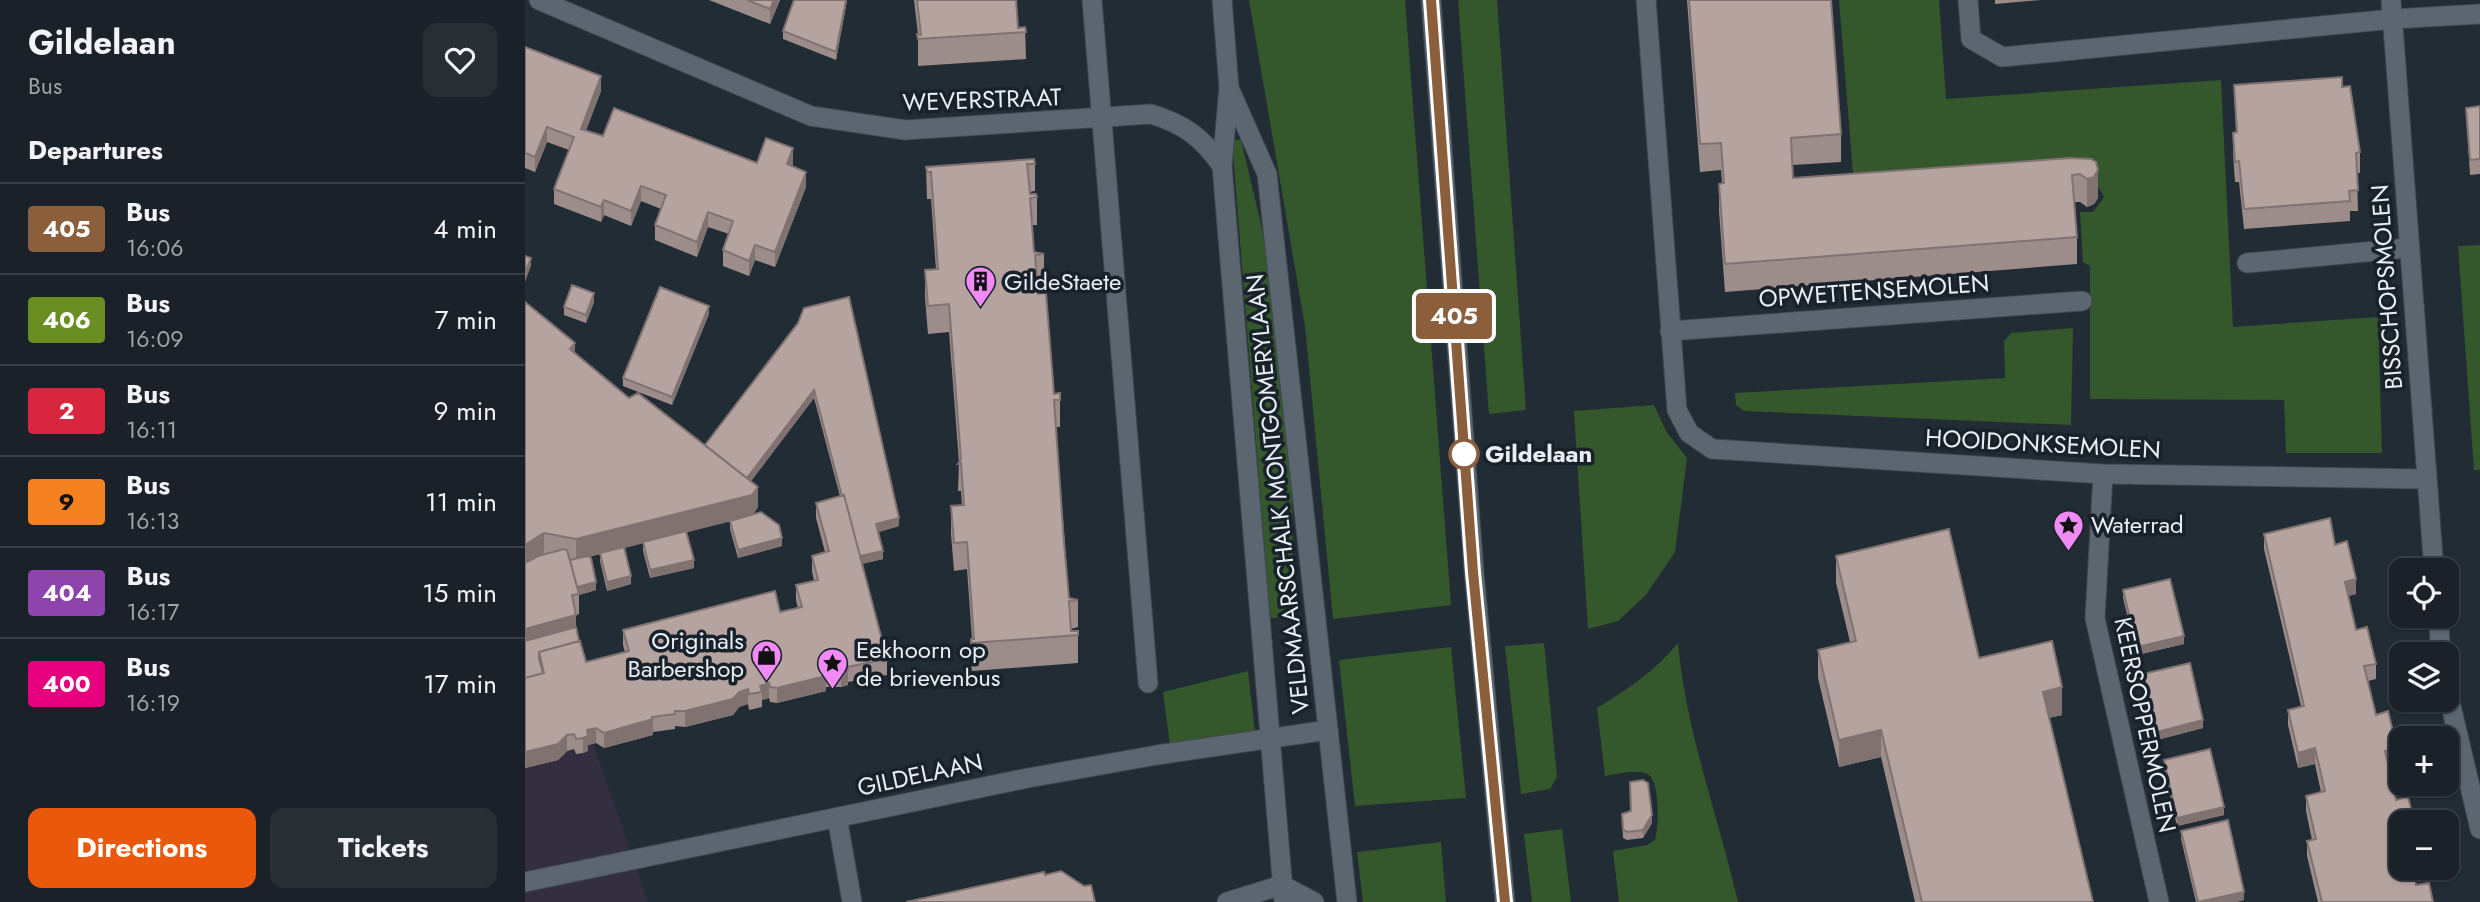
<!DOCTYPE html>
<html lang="en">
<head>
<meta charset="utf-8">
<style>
  :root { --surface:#1a2128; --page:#272e34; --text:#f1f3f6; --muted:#9fa3a8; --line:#383e45; --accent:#ea580c }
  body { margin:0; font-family:Jost,sans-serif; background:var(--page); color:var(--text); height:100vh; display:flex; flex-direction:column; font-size:26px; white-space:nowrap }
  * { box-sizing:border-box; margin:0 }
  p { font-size:23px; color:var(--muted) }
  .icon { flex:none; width:38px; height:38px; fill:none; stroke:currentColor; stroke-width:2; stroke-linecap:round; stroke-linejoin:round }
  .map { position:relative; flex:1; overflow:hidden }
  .sheet { display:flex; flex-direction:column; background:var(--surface); width:525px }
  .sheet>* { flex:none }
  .badge { padding:0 14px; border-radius:5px; font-size:24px; line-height:46px }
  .tools { position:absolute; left:1864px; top:558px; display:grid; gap:14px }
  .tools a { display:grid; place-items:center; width:70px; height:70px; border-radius:14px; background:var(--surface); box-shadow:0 2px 5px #0004,0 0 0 2px var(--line); font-size:35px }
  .map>.badge { position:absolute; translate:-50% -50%; box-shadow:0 0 0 4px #fff }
  h2 { padding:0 28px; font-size:26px; line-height:63px }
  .round { display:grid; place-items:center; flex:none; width:74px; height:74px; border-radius:14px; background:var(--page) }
  .summary { display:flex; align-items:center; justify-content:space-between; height:119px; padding:0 28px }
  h1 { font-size:33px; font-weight:700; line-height:52px }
  .primary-button { display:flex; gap:14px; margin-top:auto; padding:14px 28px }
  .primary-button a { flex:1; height:80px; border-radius:14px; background:var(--accent); color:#fff; font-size:28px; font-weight:700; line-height:80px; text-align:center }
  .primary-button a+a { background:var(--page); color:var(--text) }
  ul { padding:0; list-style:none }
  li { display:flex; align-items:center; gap:21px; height:91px; padding:0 28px; border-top:2px solid var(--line) }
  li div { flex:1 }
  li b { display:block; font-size:26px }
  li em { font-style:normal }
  li .badge { min-width:77px; font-weight:700; text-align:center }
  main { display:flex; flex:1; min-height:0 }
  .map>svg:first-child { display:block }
  .commercial { fill:#342f40 }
  .green { fill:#34572b }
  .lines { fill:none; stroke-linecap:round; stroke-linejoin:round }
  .service-casing { stroke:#404951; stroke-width:21 }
  .minor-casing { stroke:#404951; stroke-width:21 }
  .secondary-casing { stroke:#404951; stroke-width:21 }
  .service { stroke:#5b6671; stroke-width:19 }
  .minor { stroke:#5b6671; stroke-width:19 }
  .secondary { stroke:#5b6671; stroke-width:19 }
  .wall { fill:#9c8c8a; fill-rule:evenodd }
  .shaded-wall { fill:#7f7270 }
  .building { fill:#b5a3a0; stroke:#7f7270; stroke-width:2 }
  .line-casing { stroke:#fff; stroke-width:16 }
  .line { stroke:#8b5e3c; stroke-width:10 }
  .stop-dot { fill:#fff; stroke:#8b5e3c; stroke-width:3.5 }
  .labels { text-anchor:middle; stroke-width:7; stroke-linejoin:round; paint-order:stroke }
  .street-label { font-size:24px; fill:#e7eef4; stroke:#19222b }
  .poi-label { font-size:24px; fill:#e7eef4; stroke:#19222b; text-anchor:start }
  .stop-label { font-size:24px; font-weight:bold; fill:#e7eef4; stroke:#19222b; text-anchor:start }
</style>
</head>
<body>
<main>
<section class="sheet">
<div class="summary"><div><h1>Gildelaan</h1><p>Bus</p></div><a class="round"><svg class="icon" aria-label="heart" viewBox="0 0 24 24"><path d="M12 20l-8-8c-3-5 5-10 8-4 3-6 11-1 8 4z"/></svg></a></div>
<h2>Departures</h2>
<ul>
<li><span class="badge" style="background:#8b5e3c;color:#fff">405</span><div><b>Bus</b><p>16:06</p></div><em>4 min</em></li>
<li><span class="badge" style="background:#6b8e23;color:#fff">406</span><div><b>Bus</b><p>16:09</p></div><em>7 min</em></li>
<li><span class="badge" style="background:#d7263d;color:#fff">2</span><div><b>Bus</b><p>16:11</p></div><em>9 min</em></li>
<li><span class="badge" style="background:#f58220;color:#111">9</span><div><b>Bus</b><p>16:13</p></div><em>11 min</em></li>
<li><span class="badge" style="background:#8e44ad;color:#fff">404</span><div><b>Bus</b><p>16:17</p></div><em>15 min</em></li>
<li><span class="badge" style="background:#e6007e;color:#fff">400</span><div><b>Bus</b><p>16:19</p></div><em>17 min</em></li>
</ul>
<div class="primary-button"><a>Directions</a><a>Tickets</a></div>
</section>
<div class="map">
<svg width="1955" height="902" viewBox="0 0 1955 902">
  <rect width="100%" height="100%" fill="#222c35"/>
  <path class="commercial" d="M0 596 38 656 123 902H0Z"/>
  <path class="green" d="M724 0H880L926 605 808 619 780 326Z
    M933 0H972L1001 410 964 414Z
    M1314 0H1414L1421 99 1696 80 1708 327 1853 317 1857 453H1761L1759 400 1565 399V266L1558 262 1555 212H1568L1579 197 1567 176 1329 186Z
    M707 140H716L740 241 757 372 767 500 769 617 745 618Z
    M1955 245V470H1949L1933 246Z
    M1548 328 1546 425 1219 411 1211 405 1210 393 1480 378 1479 341 1486 333Z
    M1129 405 1141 431 1162 458 1150 552 1121 595 1093 621 1063 629 1049 411Z
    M1019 643 1032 777 1025 789 996 794 980 646Z
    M1153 643C1161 732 1193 815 1213 902H1094L1088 851 1122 845 1130 840C1134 828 1135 783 1124 775 1113 768 1093 774 1080 776L1072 708C1103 689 1130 671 1153 643Z
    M926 647 941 798 830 806 814 660Z
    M723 671 730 732 645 745 638 692Z
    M1037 829 1046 902H1007L999 834Z
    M916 842 921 902H838L832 852Z"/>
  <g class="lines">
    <defs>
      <path id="service" d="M906 0 949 572 980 902
        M1722 263 1883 248
        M1145 331 1557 301
        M312 817 327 902"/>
      <path id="minor" d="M14 0 286 116 380 130 626 114C659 124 678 138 697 166
        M567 0 623 683
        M1121 0 1152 410 1164 433 1187 449 1578 474 1900 479
        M1443 0 1446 39 1477 57 1868 19 1955 14
        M1866 0 1909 570
        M1578 474 1570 618 1634 902
        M1913 616 1916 654
        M1922 689 1955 829
        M0 882 503 778 632 755 803 730
        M702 902 757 885 789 902"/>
      <path id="secondary" d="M697 0 704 88 697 166 759 902
        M704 88 742 174 822 902"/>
    </defs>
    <use href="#service" class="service-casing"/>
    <use href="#minor" class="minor-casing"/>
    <use href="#secondary" class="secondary-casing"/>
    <use href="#service" class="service"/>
    <use href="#minor" class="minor"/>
    <use href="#secondary" class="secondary"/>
  </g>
  <path class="wall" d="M184 0H255L245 24Z
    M322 0 311 60 258 39V31Z
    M389 0H491L493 28 500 27 501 59 393 66V34Z
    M1162 0H1306L1316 134V162L1268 165V178L1566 159 1573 198 1569 204 1562 207 1555 202H1549L1552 237V264L1200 292 1194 211V184L1197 183 1196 170 1175 172Z
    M1470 0H1516L1470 4Z
    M0 47 76 91 61 130 78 136 232 163H268L267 166 281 187 250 267 230 260 224 276 198 266V250L204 234 183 227 172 257 130 240V225L136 209 116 201 106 226 79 215 76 222 29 204V189L44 150 22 142 10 172 0 168Z
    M1709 85 1817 87 1835 152V173H1832L1833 211H1825V221L1719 229 1714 182H1710L1708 154V133H1711Z
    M1955 106V174L1945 175 1941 108Z
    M510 164V191L504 192 505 194 512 197V225H507L509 252 519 254V281L512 282 513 294 529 394 535 393V427H531L544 598 553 600V627L546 629V631H553V663L446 671V639H447L442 569 429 571 426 534V506H437L436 491H433L434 462 424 332 403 334 400 298V270H411L406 199H402L401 167Z
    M0 302 50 353 104 398 180 445 273 323 374 526 353 532 358 559 337 564 362 659V675L323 682V685L316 687H301V691L252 703 245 702 244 698 237 700V707L224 710 223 704 214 707 208 715 160 727 150 726V729L128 732V735L79 748 71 743 63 745V751L58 753 51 754 49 749 42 751 33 760 0 768ZM289 398 315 496 291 503V518L300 552 287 556V571L289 581 271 585V600L273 608 255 612 98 630V645L100 652 61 662 54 641 51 627V615L54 614V595L71 590 64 557 75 554V561L82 591 106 584 99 548 111 545 118 543V551L125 578 169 568 162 532 205 521V529L213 558 257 546 228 514 233 507 226 481Z
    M69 302 61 323 39 315V307Z
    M184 314 147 405 98 386V378Z
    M1739 534 1810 545 1831 594 1823 596 1831 630 1851 664V679L1843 681 1851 715 1872 763 1863 766 1891 885 1908 902H1793L1782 856V841L1787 840 1781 811V796L1796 792 1790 764 1773 768 1763 725V710L1776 706 1739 549Z
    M1311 556 1454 658 1537 715 1524 718 1568 902H1390L1356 757 1314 767 1293 678V650L1325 642 1311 583Z
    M1598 590 1659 644 1612 655 1598 598Z
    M1618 674 1678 728 1632 740 1618 682Z
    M1639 760 1699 815 1652 826 1639 768Z
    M1097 814 1127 823 1118 838 1102 840 1098 838Z
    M1656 831 1719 900 1711 902H1671L1656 839Z"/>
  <path class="shaded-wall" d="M249 0H255L245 24V9Z
    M321 0H322L311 60V52Z
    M76 76V91L56 144V129Z
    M22 127V142L10 172V157Z
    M268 148V163L262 179V164Z
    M1573 170V198L1569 204 1562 207V179Z
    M281 172V187L250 267V252Z
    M116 186V201L106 226V211Z
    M79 200V215L76 222V207Z
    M183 212V227L172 257V242Z
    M230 245V260L224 276V261Z
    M6 258V266L0 282V273Z
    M69 293V302L61 323V315Z
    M184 306V314L147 405V397Z
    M50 343V363L45 349Z
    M289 390V398L218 492V484Z
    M233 487V507L227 516 51 560V539Z
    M374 518V526L351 533V524Z
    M19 533V553L0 565V545Z
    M257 538V546L213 558V550Z
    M358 551V559L333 565V556Z
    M169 560V568L125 578V570Z
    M106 576V584L82 591V582Z
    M1831 579V594L1820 597V582Z
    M71 582V590L54 595 49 588Z
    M51 615V635L0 649V629Z
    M1659 636V644L1612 655V647Z
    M323 670V685L316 687V672Z
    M301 676V691L252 703V688Z
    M244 683V698L237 700V692L235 686Z
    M1537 687V715L1518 719V692Z
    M223 689V704L214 707 208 715 160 727V711Z
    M128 719V735L79 748V733Z
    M1678 720V728L1632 740V732Z
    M71 728V743L63 745V751L58 753V738L62 730Z
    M1356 730V757L1314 767V740Z
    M42 735V751L33 760 0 768V752Z
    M1790 748V764L1773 768V753Z
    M1872 748V763L1860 766V751Z
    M1699 807V815L1652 826V818Z
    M1127 815V823L1118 838V830Z
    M1719 892V900L1711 902H1676Z"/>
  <path class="building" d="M222 0H249L245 9Z
    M269 0H321L311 52 258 31Z
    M392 0H491L493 28 500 27 501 32 393 39 392 34 396 35Z
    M1164 0H1306L1316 134 1266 138 1268 178 1546 158 1566 159 1571 162 1573 170 1569 177 1562 179 1555 174 1547 175 1552 237 1200 264 1194 184 1199 183 1196 143 1175 144Z
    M0 47 76 76 56 129 78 136 89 108 232 163 241 138 268 148 262 164 281 172 250 252 230 245 224 261 198 250 208 221 183 212 172 242 130 225 141 195 116 186 106 211 79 200 76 207 29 189 49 137 22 127 10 157 0 153Z
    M1817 77V87L1825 86 1835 152 1831 153 1833 190 1824 191 1825 201 1719 209 1714 161 1710 162 1708 133 1712 132 1709 85Z
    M1955 106V159L1945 160 1941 108Z
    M509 159 510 164H502L505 194H511L512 197 505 198 509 252 519 254 510 255 513 294 521 293 529 394 535 393V400H529L539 543 544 598 553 600 544 601 546 631H553V635L446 643V639H449L442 542 429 543 426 506 439 505 436 463 433 464 436 459 424 304 403 306 400 270 413 269 406 172H402L401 167Z
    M0 256 6 258 0 273Z
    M47 285 69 293 61 315 39 307Z
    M135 287 184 306 147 397 98 378Z
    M324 297 374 518 351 524 358 551 335 556 319 495 317 496 289 390 222 478 180 445 273 323 279 308Z
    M0 302 50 343 45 349 104 398 113 393 233 487 227 495 51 539 19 533 0 545Z
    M319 495 362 659 322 667 323 670 316 672H300L301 676 252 688 245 687 244 683 235 686 237 692 224 694 223 689 214 692 208 699 160 711H150V714L127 717 128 719 79 733 71 728 62 730 63 736 58 738 51 739 49 734 42 735 33 744 0 752V678L19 673 14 652 55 641 61 662 104 651 98 630 250 591 255 612 277 607 271 585 293 580 287 556 304 551 291 503Z
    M236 512 254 525 257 538 213 550 205 521Z
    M1805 518 1810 545 1822 541 1831 579 1820 582 1831 630 1842 627 1851 664 1839 666 1851 715 1863 711 1872 748 1860 751 1871 800 1883 797 1889 822H1876V868H1887L1891 885 1904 883 1908 902H1797L1782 841 1791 839 1781 796 1800 791 1790 748 1773 753 1763 710 1779 706 1739 534Z
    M1424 529 1454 658 1527 641 1537 687 1518 692 1568 902H1397L1356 730 1314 740 1293 650 1331 641 1311 556Z
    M161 531 169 560 125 570 118 542Z
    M99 547 106 576 82 582 75 553Z
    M39 549 42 550 54 594 47 595 51 615 0 629V563L13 556Z
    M63 556 66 558 71 582 52 587 45 560Z
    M1645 579 1659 636 1612 647 1598 590Z
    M51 627 54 641 14 652V659L18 673 0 678V641Z
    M1665 663 1678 720 1632 732 1618 674Z
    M1685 749 1699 807 1652 818 1639 760Z
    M1118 780 1123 783 1127 815 1118 830 1102 832 1098 829 1097 814 1106 811 1105 782Z
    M1703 820 1719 892 1673 902 1656 831Z
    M536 871 559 886 566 885 570 902H381L519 872 520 875Z"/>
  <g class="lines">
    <defs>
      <path id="line" d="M906 0 948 572 980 902"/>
    </defs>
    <use href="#line" class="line-casing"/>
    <use href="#line" class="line"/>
  </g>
  <defs>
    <symbol id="building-pin" viewBox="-11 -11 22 30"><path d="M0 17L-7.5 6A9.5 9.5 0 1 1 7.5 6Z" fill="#f18af4" stroke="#19222b"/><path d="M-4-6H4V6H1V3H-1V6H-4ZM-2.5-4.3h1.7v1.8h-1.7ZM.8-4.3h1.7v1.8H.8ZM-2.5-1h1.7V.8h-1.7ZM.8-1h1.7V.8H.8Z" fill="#111"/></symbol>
    <symbol id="sight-pin" viewBox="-11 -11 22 30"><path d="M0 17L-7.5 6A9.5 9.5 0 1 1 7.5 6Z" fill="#f18af4" stroke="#19222b"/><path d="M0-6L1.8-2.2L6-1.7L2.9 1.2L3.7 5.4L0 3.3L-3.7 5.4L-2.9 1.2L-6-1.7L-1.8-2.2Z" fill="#111"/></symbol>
    <symbol id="shop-pin" viewBox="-11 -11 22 30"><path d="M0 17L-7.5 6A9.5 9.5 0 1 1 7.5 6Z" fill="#f18af4" stroke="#19222b"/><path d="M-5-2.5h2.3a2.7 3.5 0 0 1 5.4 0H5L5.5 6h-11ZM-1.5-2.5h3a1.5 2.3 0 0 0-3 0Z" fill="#111"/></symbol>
  </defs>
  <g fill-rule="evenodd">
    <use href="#building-pin" x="438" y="264" width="35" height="47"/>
    <use href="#sight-pin" x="1526" y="508" width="35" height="47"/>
    <use href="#shop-pin" x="224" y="638" width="35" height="47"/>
    <use href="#sight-pin" x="290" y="646" width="35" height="47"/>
  </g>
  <circle class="stop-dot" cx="939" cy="454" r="14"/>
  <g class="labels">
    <g class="street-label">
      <text transform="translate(457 100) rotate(-2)" y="8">WEVERSTRAAT</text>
      <text transform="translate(1862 287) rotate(-94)" y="8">BISSCHOPSMOLEN</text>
      <text transform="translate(1349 291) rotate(-4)" y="8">OPWETTENSEMOLEN</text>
      <text transform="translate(1518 444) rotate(3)" y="8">HOOIDONKSEMOLEN</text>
      <text transform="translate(753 494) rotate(-96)" y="8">VELDMAARSCHALK MONTGOMERYLAAN</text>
      <text transform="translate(1620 725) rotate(78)" y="8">KEERSOPPERMOLEN</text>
      <text transform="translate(395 775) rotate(-12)" y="8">GILDELAAN</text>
    </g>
    <g class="poi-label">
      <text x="479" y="290">GildeStaete</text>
      <text x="1566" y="533">Waterrad</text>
      <text x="219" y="649" text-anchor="end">Originals<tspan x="219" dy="28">Barbershop</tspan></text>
      <text x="331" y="658">Eekhoorn op<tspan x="331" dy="28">de brievenbus</tspan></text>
    </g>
    <g class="stop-label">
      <text x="960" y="462">Gildelaan</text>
    </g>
  </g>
</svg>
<div class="tools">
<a><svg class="icon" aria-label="locate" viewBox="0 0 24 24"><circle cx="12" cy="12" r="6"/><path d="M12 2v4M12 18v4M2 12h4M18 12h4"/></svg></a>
<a><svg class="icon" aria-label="layers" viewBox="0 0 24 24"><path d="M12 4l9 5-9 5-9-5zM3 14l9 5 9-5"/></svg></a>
<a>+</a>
<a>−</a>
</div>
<b class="badge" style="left:929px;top:316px;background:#8b5e3c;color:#fff">405</b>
</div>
</main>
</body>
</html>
